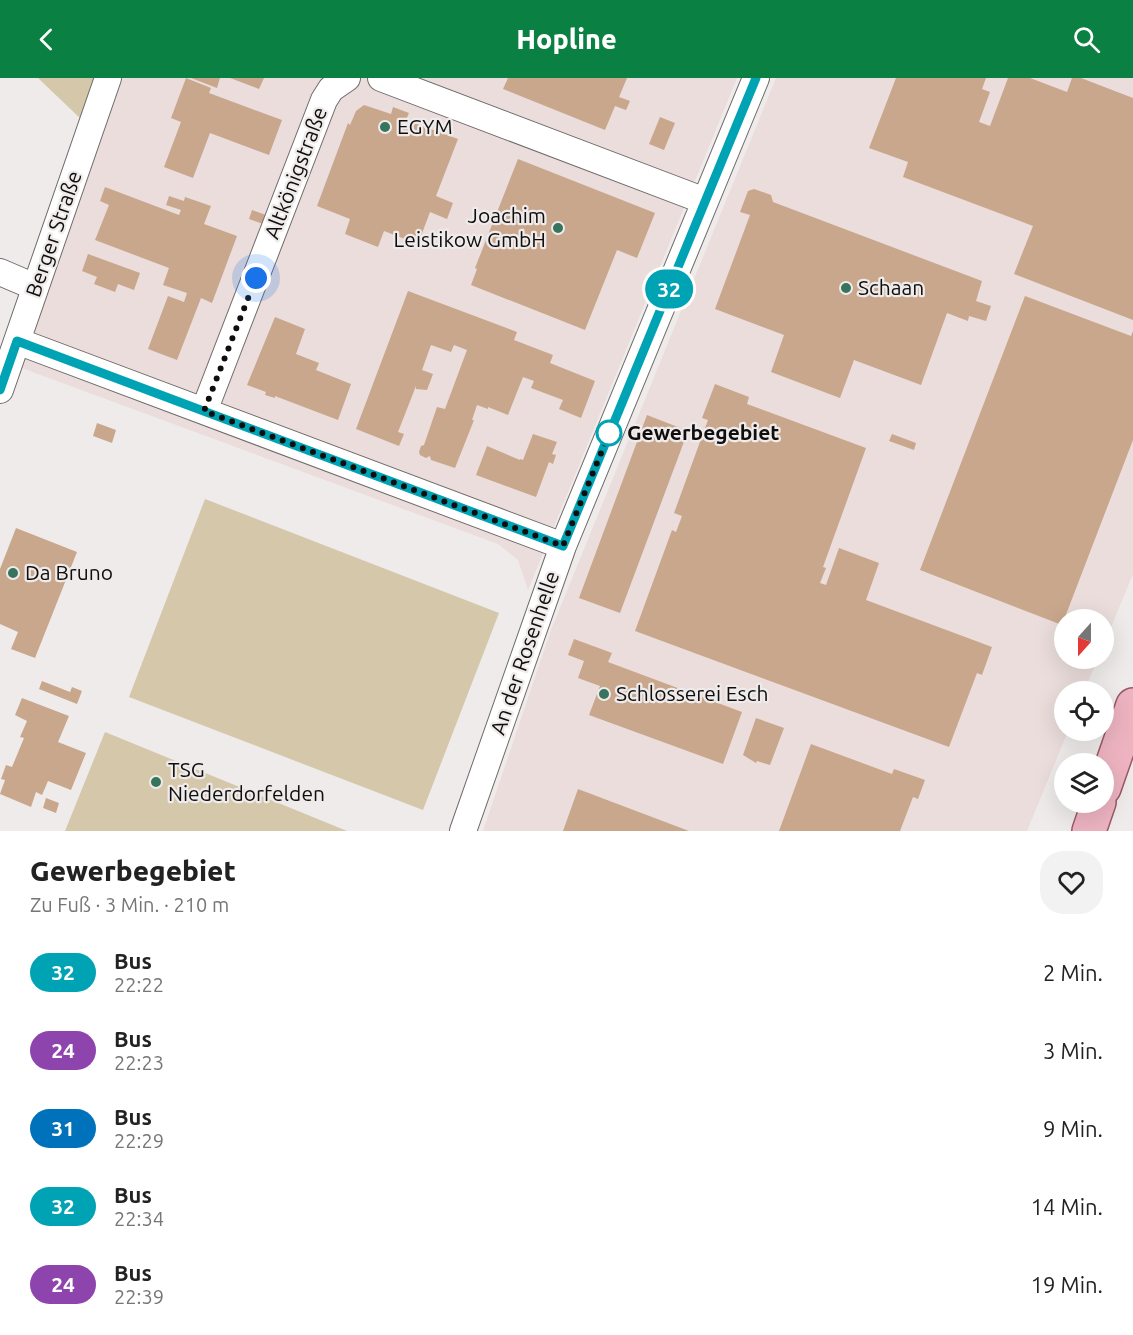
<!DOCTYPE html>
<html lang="de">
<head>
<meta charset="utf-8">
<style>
  :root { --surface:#fff; --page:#f2f2f2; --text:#222; --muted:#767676; --accent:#0b8043 }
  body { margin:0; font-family:Ubuntu,sans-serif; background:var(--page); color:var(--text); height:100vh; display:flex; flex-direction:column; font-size:22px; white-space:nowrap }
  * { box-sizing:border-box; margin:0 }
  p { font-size:20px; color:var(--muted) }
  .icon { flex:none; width:33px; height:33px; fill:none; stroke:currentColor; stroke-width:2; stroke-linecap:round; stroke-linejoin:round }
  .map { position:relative; height:753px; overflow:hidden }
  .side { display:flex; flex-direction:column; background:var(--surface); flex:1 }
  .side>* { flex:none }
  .badge { padding:0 12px; border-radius:20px; font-size:21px; line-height:39px }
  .needle { width:39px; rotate:201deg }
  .buttons { position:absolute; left:1054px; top:531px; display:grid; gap:12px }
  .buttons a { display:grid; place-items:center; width:60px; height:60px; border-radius:50%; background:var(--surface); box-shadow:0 6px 24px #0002; font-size:30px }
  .you { position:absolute; width:30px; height:30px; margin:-15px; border:4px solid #fff; border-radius:50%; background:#1a73e8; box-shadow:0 0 0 9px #1a73e833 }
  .map>.badge { position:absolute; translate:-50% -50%; box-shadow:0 0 0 3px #fff }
  .round { display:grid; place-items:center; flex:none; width:63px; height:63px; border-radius:24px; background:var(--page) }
  .headline { display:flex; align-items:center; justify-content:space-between; height:102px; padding:0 30px }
  h1 { font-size:28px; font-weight:800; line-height:45px }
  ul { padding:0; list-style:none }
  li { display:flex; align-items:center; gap:18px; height:78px; padding:0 30px }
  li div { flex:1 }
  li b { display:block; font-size:22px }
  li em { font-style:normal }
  li .badge { min-width:66px; font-weight:700; text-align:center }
  header { display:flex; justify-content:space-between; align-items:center; height:78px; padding:0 30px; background:var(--accent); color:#fff; font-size:27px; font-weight:800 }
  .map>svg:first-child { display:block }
  .built { fill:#eadddb }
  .green { fill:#d4c7aa }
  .building { fill:#c9a78c }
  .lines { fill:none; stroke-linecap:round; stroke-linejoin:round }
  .minor-casing { stroke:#6f6b6b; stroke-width:28 }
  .major-casing { stroke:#985867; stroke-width:36 }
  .minor { stroke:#fff; stroke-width:26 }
  .major { stroke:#edb3c1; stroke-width:33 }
  .line-casing { stroke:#fff; stroke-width:14 }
  .line { stroke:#00a3b4; stroke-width:9 }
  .walk { stroke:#0f0d0d; stroke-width:6; stroke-dasharray:0 10.8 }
  .poi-dot { fill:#37735d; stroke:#efebeb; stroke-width:2 }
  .stop-dot { fill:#fff; stroke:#00a3b4; stroke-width:3 }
  .labels { text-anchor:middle; stroke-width:4.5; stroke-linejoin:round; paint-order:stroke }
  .poi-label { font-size:21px; fill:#0f0d0d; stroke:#efebeb; text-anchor:start }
  .street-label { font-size:21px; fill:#0f0d0d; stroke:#efebeb }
  .stop-label { font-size:21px; font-weight:bold; fill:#0f0d0d; stroke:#efebeb; text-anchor:start }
</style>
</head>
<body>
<header><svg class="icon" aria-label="back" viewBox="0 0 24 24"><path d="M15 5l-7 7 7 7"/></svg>Hopline<svg class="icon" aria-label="search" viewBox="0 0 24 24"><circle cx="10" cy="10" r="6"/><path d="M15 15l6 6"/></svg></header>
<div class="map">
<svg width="1133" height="753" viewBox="0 0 1133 753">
  <rect width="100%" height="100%" fill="#efebeb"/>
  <path class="built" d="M97 0H737L528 512 518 482 498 466 0 282Z
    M776 0H1133V496L1104 566V542H1065V580L1098 581 1084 613 1065 614V652L1068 653 1027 753H483L551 552Z"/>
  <path class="green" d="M38 0H97L82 42Z
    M205 421 499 535 423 732 129 619Z
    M105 654 347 753H65Z"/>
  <path class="building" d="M186 0 211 10 209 15 282 42 269 77 210 55 193 100 164 89 181 44 171 40Z
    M191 0H220L217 10Z
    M230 0H264L259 11Z
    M508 0H627L619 19 630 23 626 32 615 28 605 52 503 11Z
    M896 0H986L982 11 990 14 979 44 990 48 1008 0H1030L1067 14 1072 0H1081L1133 20V242L1014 196 1033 148 903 99 908 84 869 70Z
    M364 27 391 36 393 29 409 35 406 42 458 61 436 118 453 125 447 141 430 134 418 166 384 153 378 169 345 156 350 141 317 128 348 45 350 47 356 33Z
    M660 39 675 45 664 72 649 66Z
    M518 81 655 135 637 180 617 172 585 252 471 207 477 191 475 190Z
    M105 109 179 137 181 132 166 127 169 118 184 123 185 119 211 128 204 146 237 158 212 225 201 220 177 282 148 271 168 218 184 224 187 215 163 207 169 190 95 162 109 127 100 123Z
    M754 111 771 117 773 124 982 203 976 223 991 228 986 243 969 238 968 243 947 235 921 307 854 282 840 320 771 294 784 257 715 231 750 137 740 134 748 113Z
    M252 132 266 137 263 146 249 141Z
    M88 176 140 195 134 212 118 206 115 214 94 206 97 199 82 193Z
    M408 213 517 254 514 262 553 277 550 285 595 303 581 340 559 331 563 322 531 310 534 303 523 299 508 337 488 329V331L477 327 472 342H474L455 390 431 382 430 378 426 380 420 377 419 374 421 368 424 367 437 329 445 331 467 272 454 267 451 274 431 267 422 292 433 296 427 312 416 311V308L398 354 404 356 399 368 356 351Z
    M1025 218 1131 258 1133 253V362L1062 547 920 492Z
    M275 239 305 251 296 276 319 285 316 292 351 306 338 342 275 318V320L265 317 266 314 247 307Z
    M715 306 749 319 747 326 866 370 823 489 826 490 820 505 826 507 839 470 879 485 866 522 992 569 982 597 977 595 949 669 635 553 672 452 676 454 682 438 674 435 708 342 702 340Z
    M647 337 688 353 620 535 579 520Z
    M97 345 116 352 112 365 93 358Z
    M533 356 557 364 552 376 556 377 553 386 549 384 536 419 476 397 487 368 520 382V381L523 382Z
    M892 356 916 365 914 372 889 363Z
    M16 450 77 474 35 580 11 571 18 554 0 546V491Z
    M574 561 612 575 608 584 742 634 723 686 589 637 600 608 578 600 584 583 568 577Z
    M42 603 70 614 72 609 82 613 77 626 39 611Z
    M22 620 69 638 58 664 86 675 71 712 48 703 42 717 36 714 31 729 0 716 5 702 1 701 6 687 12 689 24 660 20 659 27 643 15 637Z
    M756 640 784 650 770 687 757 683 756 685 743 677Z
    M811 666 892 696 894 691 925 702 918 721 913 719 900 753H779Z
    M578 711 689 753H563Z
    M46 720 59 725 56 735 43 730Z"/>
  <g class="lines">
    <defs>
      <path id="minor" d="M381 0 705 123
        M0 194 35 209
        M17 263 563 468
        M0 312 108 0
        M204 333 324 22 331 11 347 0
        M463 753 563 468 756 0"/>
      <path id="major" d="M1104 710 1133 627
        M1089 753 1099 724"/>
    </defs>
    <use href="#minor" class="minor-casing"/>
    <use href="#major" class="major-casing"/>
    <use href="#minor" class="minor"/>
    <use href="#major" class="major"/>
  </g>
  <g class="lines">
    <defs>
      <path id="line" d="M0 312 17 263 563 468 756 0"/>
    </defs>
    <use href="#line" class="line-casing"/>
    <use href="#line" class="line"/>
    <path class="walk" d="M256 200 204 333 563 468 610 353 609 355"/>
  </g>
  <g class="poi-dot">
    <circle cx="385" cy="49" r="6"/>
    <circle cx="558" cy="150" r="6"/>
    <circle cx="846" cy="210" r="6"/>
    <circle cx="13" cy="495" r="6"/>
    <circle cx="604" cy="616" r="6"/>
    <circle cx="156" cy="704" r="6"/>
  </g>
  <circle class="stop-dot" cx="609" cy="355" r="12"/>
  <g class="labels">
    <g class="poi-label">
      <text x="397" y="56">EGYM</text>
      <text x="546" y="145" text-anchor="end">Joachim<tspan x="546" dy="24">Leistikow GmbH</tspan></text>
      <text x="858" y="217">Schaan</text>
      <text x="25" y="502">Da Bruno</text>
      <text x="616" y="623">Schlosserei Esch</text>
      <text x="168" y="699">TSG<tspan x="168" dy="24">Niederdorfelden</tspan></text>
    </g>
    <g class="street-label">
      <text transform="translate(296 95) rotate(-69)" y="7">Altkönigstraße</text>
      <text transform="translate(54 156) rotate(-71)" y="7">Berger Straße</text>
      <text transform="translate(525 575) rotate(-71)" y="7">An der Rosenhelle</text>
    </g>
    <g class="stop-label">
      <text x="627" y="362">Gewerbegebiet</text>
    </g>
  </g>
</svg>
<div class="buttons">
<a><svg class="needle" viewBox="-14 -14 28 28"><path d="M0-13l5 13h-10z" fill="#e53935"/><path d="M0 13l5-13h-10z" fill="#767676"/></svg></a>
<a><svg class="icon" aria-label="locate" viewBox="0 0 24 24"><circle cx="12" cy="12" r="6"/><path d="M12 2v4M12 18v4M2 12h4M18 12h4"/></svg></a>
<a><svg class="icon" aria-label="layers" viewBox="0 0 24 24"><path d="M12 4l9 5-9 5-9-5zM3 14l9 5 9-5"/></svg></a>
</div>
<div class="you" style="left:256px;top:200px"></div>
<b class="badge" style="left:669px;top:211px;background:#00a3b4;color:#fff">32</b>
</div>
<section class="side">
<div class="headline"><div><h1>Gewerbegebiet</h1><p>Zu Fuß · 3 Min. · 210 m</p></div><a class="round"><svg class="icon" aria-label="heart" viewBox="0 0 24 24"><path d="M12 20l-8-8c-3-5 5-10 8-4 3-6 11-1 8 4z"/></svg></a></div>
<ul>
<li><span class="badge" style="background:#00a3b4;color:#fff">32</span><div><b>Bus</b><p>22:22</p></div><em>2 Min.</em></li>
<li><span class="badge" style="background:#8e44ad;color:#fff">24</span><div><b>Bus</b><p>22:23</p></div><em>3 Min.</em></li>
<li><span class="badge" style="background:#0072bc;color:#fff">31</span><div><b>Bus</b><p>22:29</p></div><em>9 Min.</em></li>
<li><span class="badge" style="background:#00a3b4;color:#fff">32</span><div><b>Bus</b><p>22:34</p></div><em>14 Min.</em></li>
<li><span class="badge" style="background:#8e44ad;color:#fff">24</span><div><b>Bus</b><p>22:39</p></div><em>19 Min.</em></li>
</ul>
</section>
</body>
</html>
